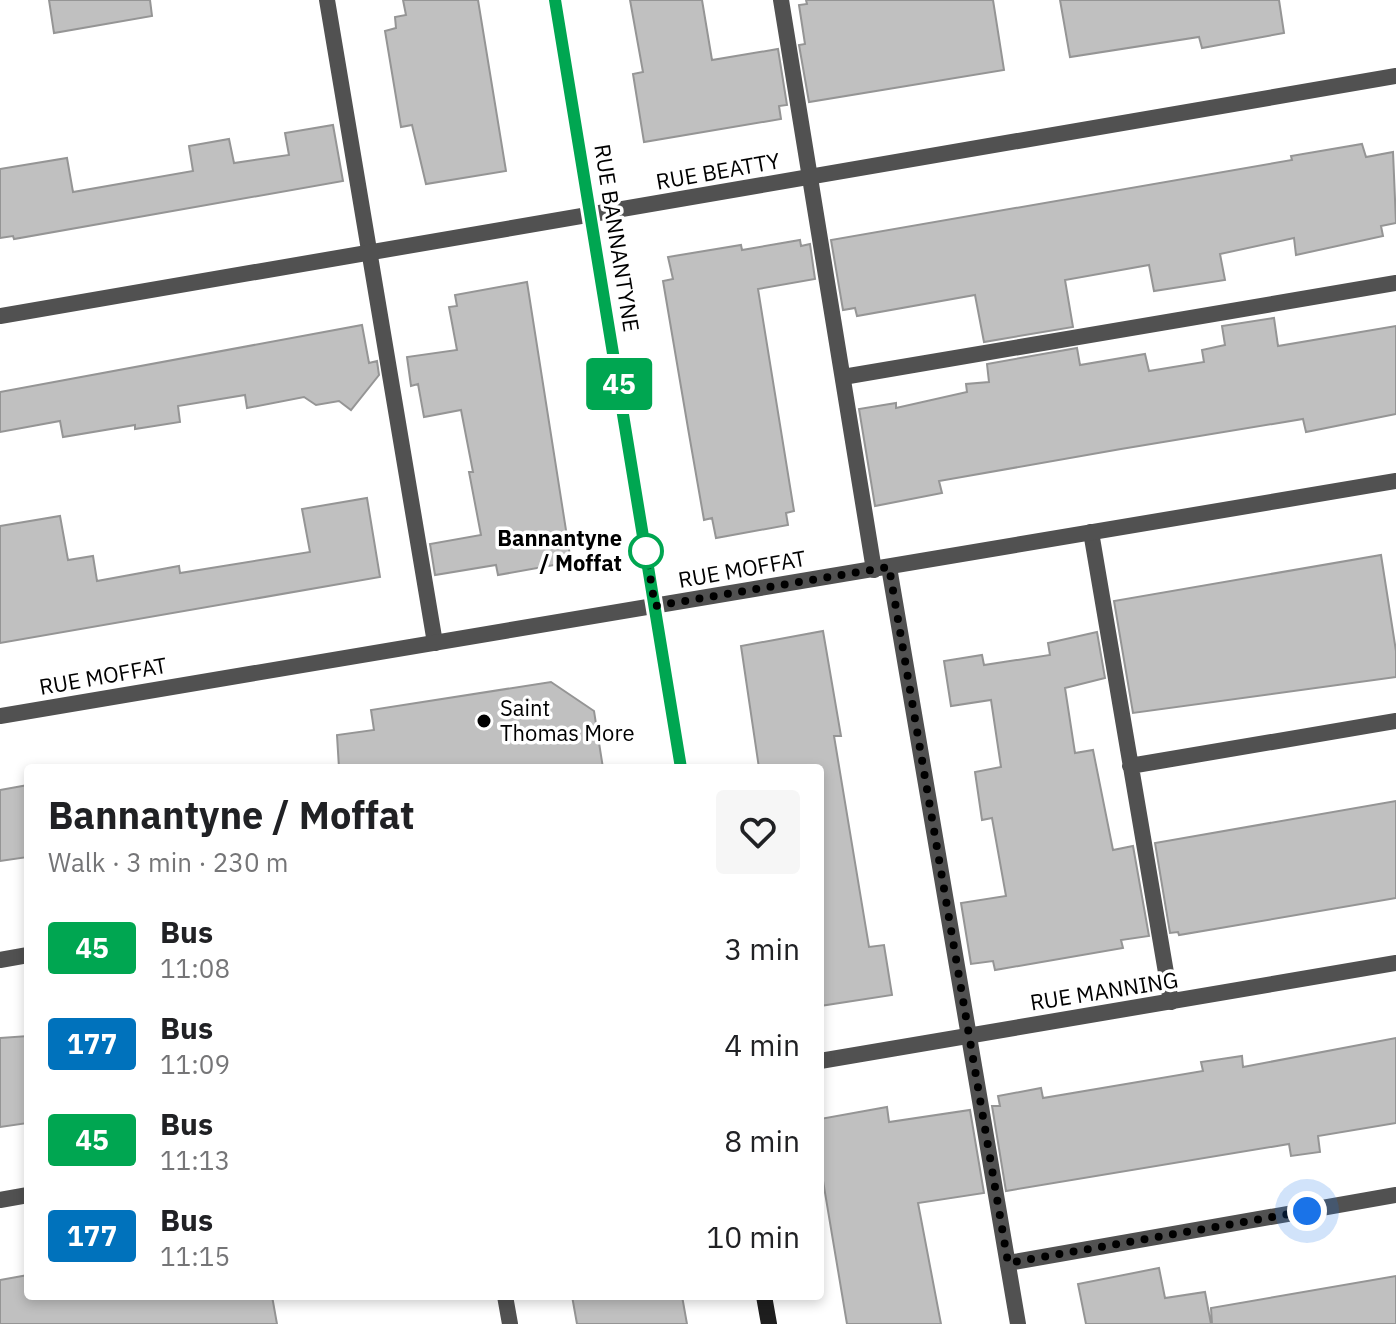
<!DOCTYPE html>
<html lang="en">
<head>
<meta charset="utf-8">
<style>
  :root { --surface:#fff; --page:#f6f6f6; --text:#202124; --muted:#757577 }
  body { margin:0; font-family:"IBM Plex Sans",sans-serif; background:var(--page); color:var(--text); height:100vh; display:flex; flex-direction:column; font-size:30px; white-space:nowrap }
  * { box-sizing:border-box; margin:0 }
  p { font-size:26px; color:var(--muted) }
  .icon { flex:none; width:44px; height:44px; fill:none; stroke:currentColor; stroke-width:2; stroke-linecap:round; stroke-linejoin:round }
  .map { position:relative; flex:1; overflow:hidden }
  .panel { position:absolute; left:24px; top:764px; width:800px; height:536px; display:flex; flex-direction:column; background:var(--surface); border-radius:8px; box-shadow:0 4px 12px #0003 }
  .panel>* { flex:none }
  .badge { padding:0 16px; border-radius:6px; font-size:28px; line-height:52px }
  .you { position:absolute; width:40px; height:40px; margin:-20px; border:6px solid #fff; border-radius:50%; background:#1a73e8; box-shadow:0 0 0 12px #1a73e833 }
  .map>.badge { position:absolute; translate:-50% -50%; box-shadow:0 0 0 4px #fff }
  .round { display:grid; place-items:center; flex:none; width:84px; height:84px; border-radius:8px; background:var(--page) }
  .summary { display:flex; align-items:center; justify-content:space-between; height:136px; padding:0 24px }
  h1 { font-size:38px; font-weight:700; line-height:60px }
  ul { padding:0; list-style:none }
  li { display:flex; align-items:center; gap:24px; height:96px; padding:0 24px }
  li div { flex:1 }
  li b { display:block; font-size:30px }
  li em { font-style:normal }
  li .badge { min-width:88px; font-weight:700; text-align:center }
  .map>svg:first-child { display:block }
  .building { fill:#c0c0c0; stroke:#959595; stroke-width:2 }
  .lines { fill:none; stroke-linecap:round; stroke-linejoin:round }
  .lane { stroke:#515151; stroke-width:16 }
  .street { stroke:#515151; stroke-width:16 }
  .secondary { stroke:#1e1e1e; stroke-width:16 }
  .line-casing { stroke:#fff; stroke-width:18 }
  .line { stroke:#00a651; stroke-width:12 }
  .walk { stroke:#000; stroke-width:8; stroke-dasharray:0 14.4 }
  .stop-dot { fill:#fff; stroke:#00a651; stroke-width:4 }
  .poi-dot { fill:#000; stroke:#fff; stroke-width:3 }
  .labels { text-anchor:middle; stroke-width:7; stroke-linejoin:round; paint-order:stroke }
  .street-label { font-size:22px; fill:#000; stroke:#fff }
  .stop-label { font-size:22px; font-weight:bold; fill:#000; stroke:#fff; text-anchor:end }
  .poi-label { font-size:22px; fill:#000; stroke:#fff; text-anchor:start }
</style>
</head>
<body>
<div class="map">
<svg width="1396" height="1324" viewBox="0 0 1396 1324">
  <rect width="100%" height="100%" fill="#fff"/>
  <path class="building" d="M49 0H150L152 16 54 33Z
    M403 0H478L506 171 426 184 412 125 401 127 385 31 396 28 395 17 406 15Z
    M630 0H702L712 60 778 49 787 105 779 106 781 119 644 142 633 74 643 72Z
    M806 0H993L1004 70 809 102 799 45 805 44 799 5 807 4Z
    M1060 0H1279L1284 33 1202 48 1199 37 1070 57Z
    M333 125 343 181 14 239 13 236 0 238V169L67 158 73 192 193 171 189 146 229 139 234 163 289 155 285 133Z
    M1362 144 1366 157 1393 152 1396 223 1381 226 1383 236 1296 255 1294 238 1220 254 1225 280 1154 291 1149 265 1065 280 1073 327 984 342 975 295 857 316 855 308 843 310 831 240 1292 160 1291 156Z
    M800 240 801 246 810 244 815 279 758 289 794 511 786 513 788 525 716 538 712 518 704 520 689 434 663 281 673 279 668 257 741 245 742 250Z
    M527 282 571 562 498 575 496 565 435 575 430 544 481 535 469 472H473L461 410 424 417 418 384 411 386 407 357 457 350 449 307 457 306 455 295Z
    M1274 318 1278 346 1396 326V414L1306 432 1303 419 1121 449 939 481 942 493 875 506 859 409 896 403V408L967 392 966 384 989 382 987 364 1077 348 1080 365 1145 354 1149 371 1204 362 1202 350 1225 345 1222 326Z
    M362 325 369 363 377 361 379 375 351 410 339 401 316 405 304 397 247 408 245 395 178 406 180 422 135 429V425L63 437 60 421 0 432V392Z
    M367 498 380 577 0 643V526L60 516 68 560 93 556 97 581 179 566 180 573 310 552 302 509Z
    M1381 555 1396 651V677L1133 713 1114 601Z
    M823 631 841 736H834L869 947 884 945 892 995 820 1006V768H759L741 646Z
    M1097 632 1105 678 1065 688 1075 753 1093 750 1113 850 1133 846 1149 936 1121 940 1123 948 1036 963 995 970 993 961 971 964 961 903 1006 896 992 818 982 820 975 772 1001 767 991 700 951 706 944 661 982 655 984 665 1050 655 1048 643Z
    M551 682 594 711 603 768H339L337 735 374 730 371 710Z
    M28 785V857L0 861V790Z
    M1396 801V898L1179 935 1178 932 1170 933 1155 843Z
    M28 1036V1123L0 1127V1038Z
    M1396 1038V1123L1318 1136 1320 1152 1291 1156 1289 1144 1006 1191 992 1106H1000L998 1096 1041 1088 1043 1098 1203 1071 1201 1062 1242 1056 1243 1067Z
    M887 1107 889 1122 970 1110 984 1193 918 1203 941 1324H847L820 1163V1119Z
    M1159 1268 1165 1298 1205 1292 1211 1324H1086L1078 1284Z
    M28 1275V1296H272L277 1324H0V1280Z
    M1396 1276V1324H1212L1211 1308Z
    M572 1296H682L687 1324H577Z"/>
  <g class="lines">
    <path class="lane" d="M327 0 435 643
      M781 0 874 570
      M843 377 1396 283
      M1091 532 1171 1002
      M889 567 1018 1324
      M1130 766 1396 721
      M0 960 28 955
      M1008 1263 1396 1195
      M505 1296 510 1324"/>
    <path class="street" d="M0 316 1396 76
      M0 716 1396 481
      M820 1061 1396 963
      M0 1200 28 1195"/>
    <path class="secondary" d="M555 0 681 768
      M764 1296 769 1324"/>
  </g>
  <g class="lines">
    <defs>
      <path id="line" d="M555 0 681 768"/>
    </defs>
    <use href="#line" class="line-casing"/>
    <use href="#line" class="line"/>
    <path class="walk" d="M646 551 655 606 889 567 1008 1263 1307 1211"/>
  </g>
  <circle class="stop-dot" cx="646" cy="551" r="16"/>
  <circle class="poi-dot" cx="484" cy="721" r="8"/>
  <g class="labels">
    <g class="street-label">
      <text transform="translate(718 171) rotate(-10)" y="8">RUE BEATTY</text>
      <text transform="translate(617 238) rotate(81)" y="8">RUE BANNANTYNE</text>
      <text transform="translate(742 569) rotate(-10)" y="8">RUE MOFFAT</text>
      <text transform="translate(103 676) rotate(-10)" y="8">RUE MOFFAT</text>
      <text transform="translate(1104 991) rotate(-9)" y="8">RUE MANNING</text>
    </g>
    <g class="stop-label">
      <text x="622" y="546">Bannantyne<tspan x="622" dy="25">/ Moffat</tspan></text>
    </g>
    <g class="poi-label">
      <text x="500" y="716">Saint<tspan x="500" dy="25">Thomas More</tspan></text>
    </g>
  </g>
</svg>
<div class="you" style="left:1307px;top:1211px"></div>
<b class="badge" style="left:619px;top:384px;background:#00a651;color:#fff">45</b>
<section class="panel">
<div class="summary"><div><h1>Bannantyne / Moffat</h1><p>Walk · 3 min · 230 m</p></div><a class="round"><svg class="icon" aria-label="heart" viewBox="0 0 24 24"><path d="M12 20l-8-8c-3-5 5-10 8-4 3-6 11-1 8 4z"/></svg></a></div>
<ul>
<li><span class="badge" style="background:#00a651;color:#fff">45</span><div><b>Bus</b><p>11:08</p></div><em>3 min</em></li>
<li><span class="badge" style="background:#0072bc;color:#fff">177</span><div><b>Bus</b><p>11:09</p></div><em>4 min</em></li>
<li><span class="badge" style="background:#00a651;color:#fff">45</span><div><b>Bus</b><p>11:13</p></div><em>8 min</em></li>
<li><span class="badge" style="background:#0072bc;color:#fff">177</span><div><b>Bus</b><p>11:15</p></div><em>10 min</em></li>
</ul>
</section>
</div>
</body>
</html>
